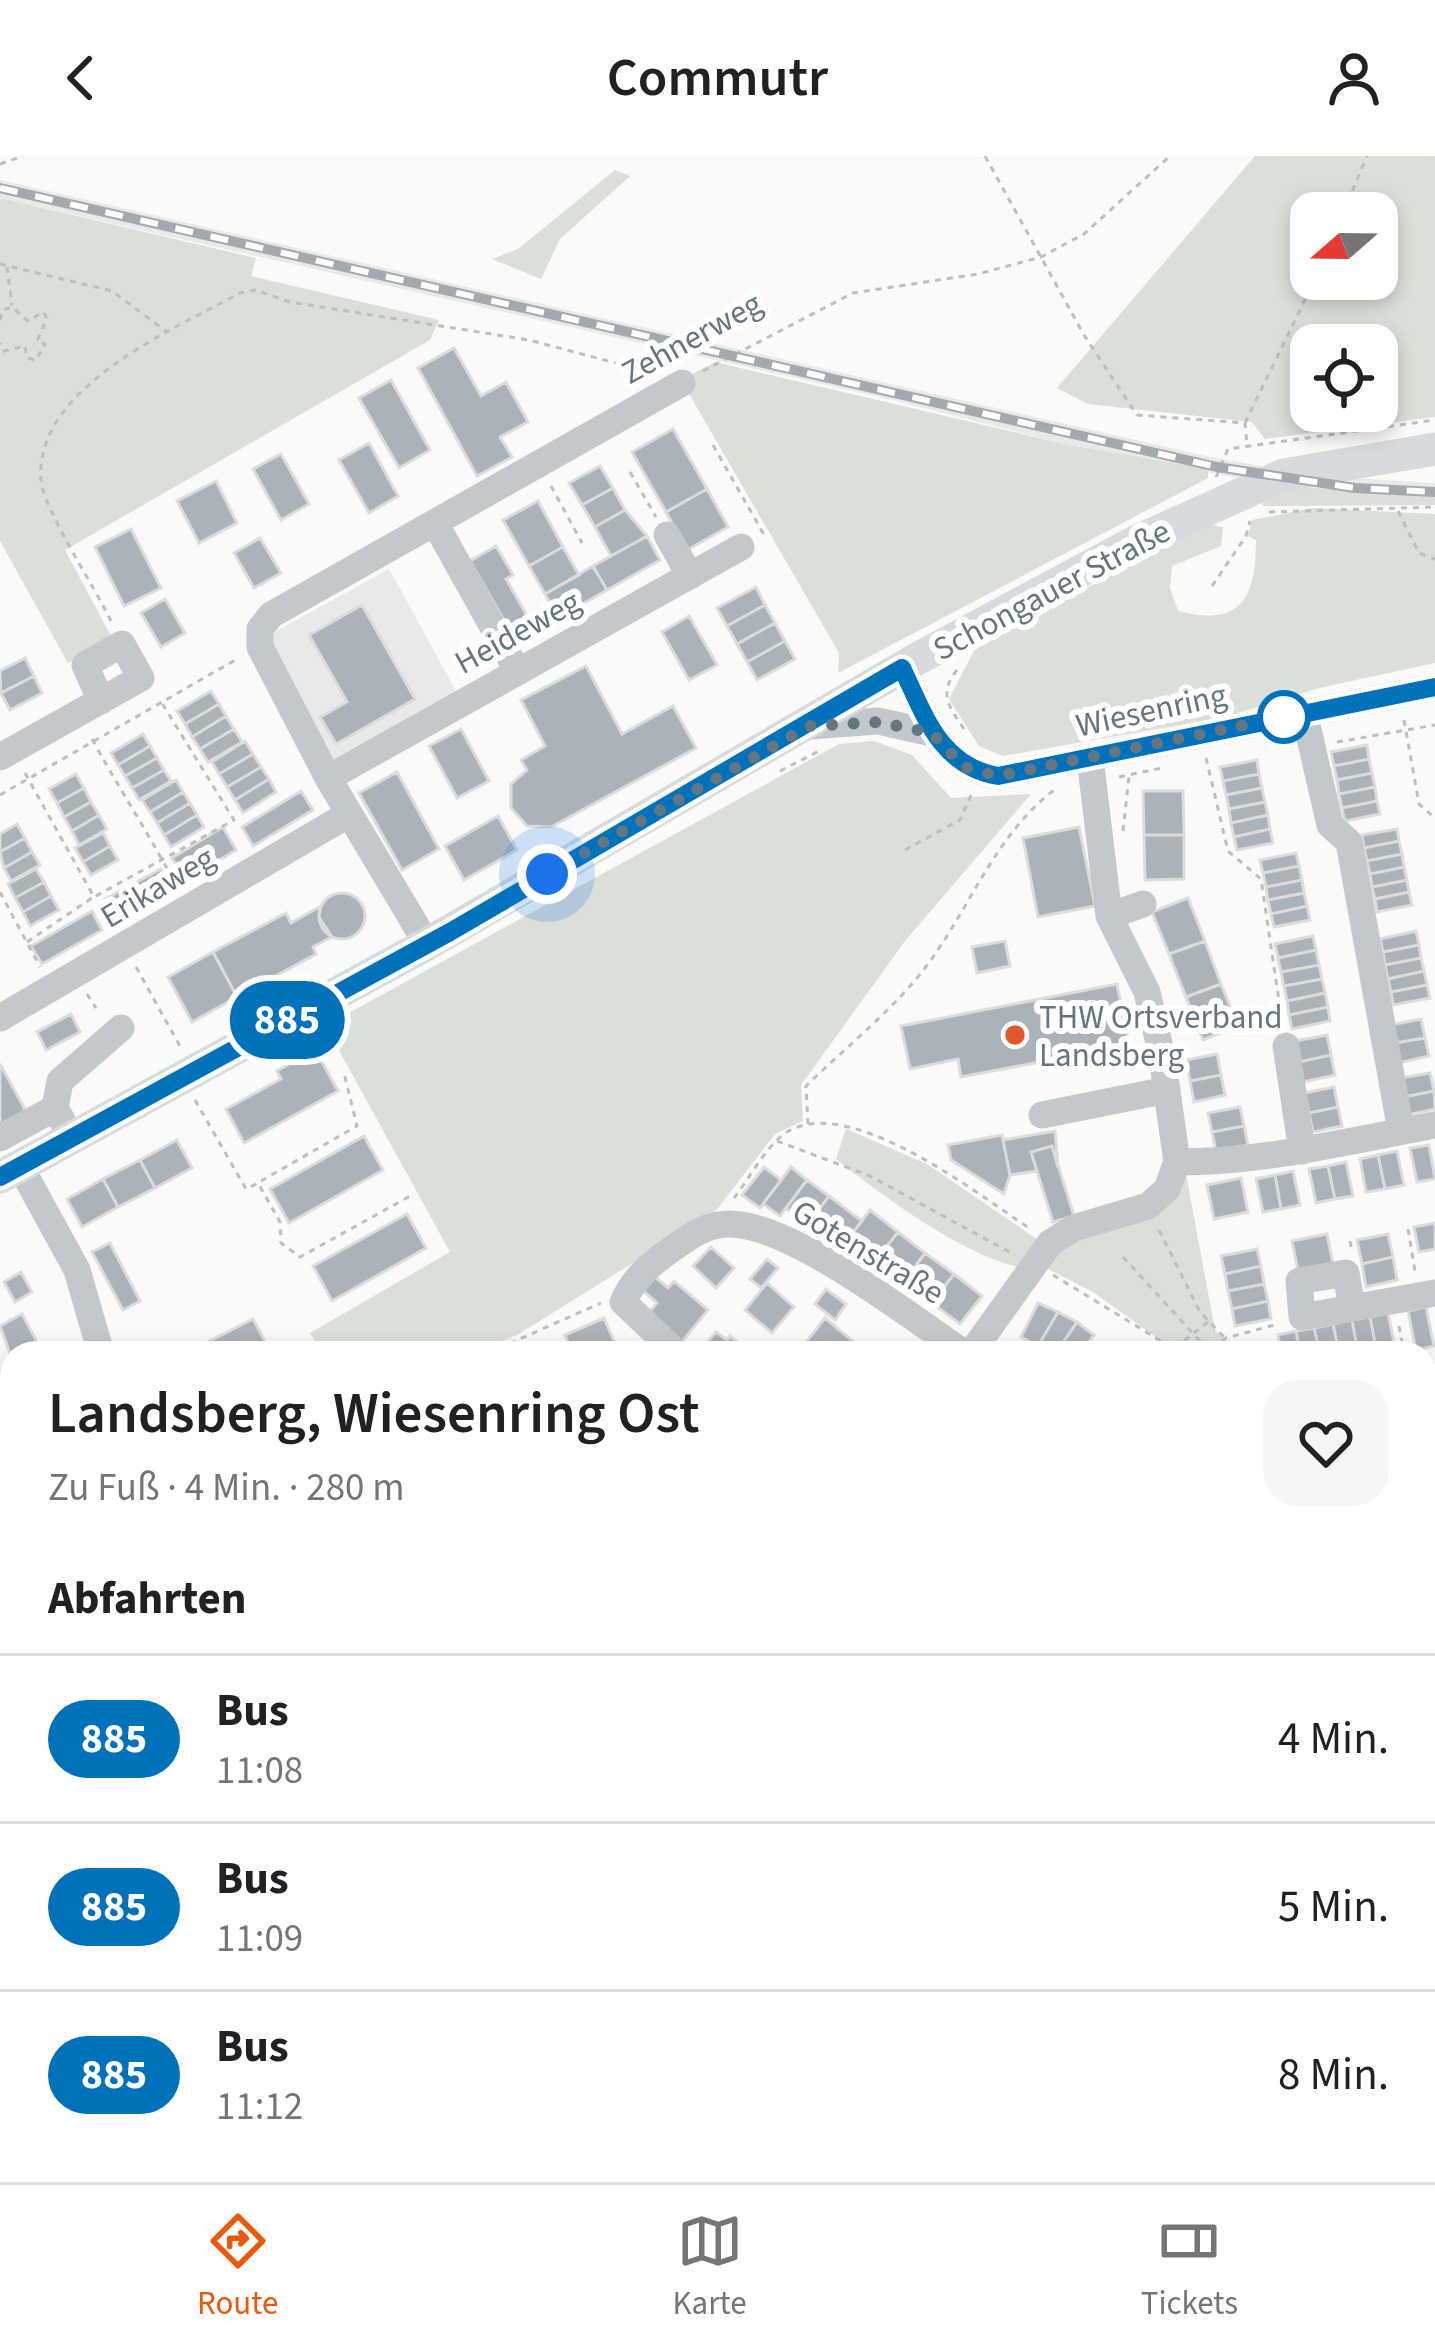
<!DOCTYPE html>
<html lang="de">
<head>
<meta charset="utf-8">
<style>
  :root { --surface:#fff; --page:#f6f6f6; --text:#202124; --muted:#757577; --line:#e0e0e0; --accent:#ea580c }
  body { margin:0; font-family:"Source Sans 3",sans-serif; background:var(--page); color:var(--text); height:100vh; display:flex; flex-direction:column; font-size:45px; white-space:nowrap }
  * { box-sizing:border-box; margin:0 }
  p { font-size:39px; color:var(--muted) }
  .icon { flex:none; width:66px; height:66px; fill:none; stroke:currentColor; stroke-width:2; stroke-linecap:round; stroke-linejoin:round }
  .map { position:relative; flex:1; overflow:hidden }
  .details { position:absolute; left:0px; top:1185px; width:1437px; height:843px; display:flex; flex-direction:column; background:var(--surface); border-radius:36px 36px 0 0; box-shadow:0 6px 18px #0003 }
  .details>* { flex:none }
  .badge { padding:0 24px; border-radius:39px; font-size:42px; line-height:78px }
  .needle { width:78px; rotate:250deg }
  .buttons { position:absolute; left:1290px; top:36px; display:grid; gap:24px }
  .buttons a { display:grid; place-items:center; width:108px; height:108px; border-radius:24px; background:var(--surface); box-shadow:0 6px 18px #0003; font-size:60px }
  .you { position:absolute; width:60px; height:60px; margin:-30px; border:9px solid #fff; border-radius:50%; background:#1a73e8; box-shadow:0 0 0 18px #1a73e833 }
  .map>.badge { position:absolute; translate:-50% -50%; box-shadow:0 0 0 6px #fff }
  h2 { padding:0 48px; font-size:45px; line-height:108px }
  .round { display:grid; place-items:center; flex:none; width:126px; height:126px; border-radius:36px; background:var(--page) }
  .summary { display:flex; align-items:center; justify-content:space-between; height:204px; padding:0 48px }
  h1 { font-size:57px; font-weight:600; line-height:90px }
  ul { padding:0; list-style:none }
  li { display:flex; align-items:center; gap:36px; height:168px; padding:0 48px; border-top:3px solid var(--line) }
  li div { flex:1 }
  li b { display:block; font-size:45px }
  li em { font-style:normal }
  li .badge { min-width:132px; font-weight:700; text-align:center }
  header { display:flex; justify-content:space-between; align-items:center; height:156px; padding:0 48px; background:var(--surface); font-size:54px; font-weight:600 }
  .tab-bar { display:flex; justify-content:space-around; align-items:center; height:168px; border-top:3px solid var(--line); background:var(--surface); font-size:33px; color:var(--muted) }
  .tab-bar a { display:grid; justify-items:center; gap:6px }
  .tab-bar .current { color:var(--accent) }
  .map>svg:first-child { display:block }
  .built { fill:#e8e9e9 }
  .green { fill:#dadfd7; fill-rule:evenodd }
  .building { fill:#aab3b9; stroke:#dcdcda; stroke-width:3 }
  .lines { fill:none; stroke-linecap:round; stroke-linejoin:round }
  .path { stroke:#bbbfc2; stroke-width:3; stroke-dasharray:6 6; stroke-linecap:butt }
  .minor { stroke:#c3c8cc; stroke-width:27 }
  .major { stroke:#d6dbdf; stroke-width:33 }
  .rail-casing { stroke:#a2aab0; stroke-width:10 }
  .rail { stroke:#fff; stroke-width:6; stroke-dasharray:18; stroke-linecap:butt }
  .line-casing { stroke:#fff; stroke-width:27 }
  .line { stroke:#0072bc; stroke-width:18 }
  .walk { stroke:#657683; stroke-width:12; stroke-dasharray:0 21.6 }
  .stop-dot { fill:#fff; stroke:#0072bc; stroke-width:6 }
  .poi-dot { fill:#e4572e; stroke:#fff; stroke-width:4.5 }
  .labels { text-anchor:middle; stroke-width:12; stroke-linejoin:round; paint-order:stroke }
  .street-label { font-size:33px; fill:#657683; stroke:#fff }
  .poi-label { font-size:33px; fill:#657683; stroke:#fff; text-anchor:start }
</style>
</head>
<body>
<header><svg class="icon" aria-label="back" viewBox="0 0 24 24"><path d="M15 5l-7 7 7 7"/></svg>Commutr<svg class="icon" aria-label="person" viewBox="0 0 24 24"><circle cx="12" cy="8" r="4"/><path d="M4 21q1-7 8-7t8 7"/></svg></header>
<div class="map">
<svg width="1435" height="2026" viewBox="0 0 1435 2026">
  <rect width="100%" height="100%" fill="#fafaf8"/>
  <path class="built" d="M0 24 1210 301 1320 320 1435 327V340L1243 323 1069 289 892 244 0 42Z
    M389 413 457 537 334 605 265 481Z"/>
  <path class="green" d="M1255 0H1435V261L1265 283 1252 266 1088 248 1057 232ZM1311 57H1377V123H1311ZM1311 189H1377V255H1311Z
    M615 14 630 20 560 83 541 123 492 103 518 93Z
    M0 42 256 102 251 120 439 164 430 184 65 394 113 484 68 507 0 385Z
    M715 206 1069 289 1208 313V322L838 517 839 497 681 224Z
    M1305 331 1435 340V349L1263 350 1261 341Z
    M1313 352 1435 358V507L1319 532 1225 561 1003 600 979 590 949 543 975 493 1204 368 1223 371 1221 390 1172 410 1170 432 1178 455C1242 472 1256 441 1256 384L1248 380 1252 364Z
    M874 585 912 599 951 642 1031 638 905 785 801 929 803 965 775 978 715 1056 517 1179 473 1197H322L310 1177 450 1096 331 880 336 864 839 588Z
    M846 973 927 1008 1044 1088 1023 1112C962 1100 885 1041 836 1003Z
    M1185 1013 1215 1174 1236 1197H1178L1093 1136 1036 1107 1053 1090 1138 1058Z
    M1435 1837V2026H1148L1160 2016H1425V1842Z
    M560 2016H896L887 2026H585Z"/>
  <path class="building" d="M454 192 481 240 506 226 528 266 500 281 512 301 477 320 418 212Z
    M391 224 430 294 399 312 359 242Z
    M673 273 707 333 666 356 632 296Z
    M369 287 398 340 369 357 339 304Z
    M281 298 309 348 281 364 253 313Z
    M600 310 613 332 582 349 569 327Z
    M216 325 237 367 199 387 177 345Z
    M613 332 625 354 595 371 582 349Z
    M707 333 728 371 687 394 666 356Z
    M538 345 563 391 529 410 503 364Z
    M625 354 647 380 611 400 595 371Z
    M131 373 161 432 124 450 95 391Z
    M647 380 660 404 607 434 593 410Z
    M260 382 281 417 254 432 234 397Z
    M496 390 513 419 506 423 538 479 519 490 470 405Z
    M563 391 579 419 545 438 529 410Z
    M593 410 607 434 558 462 545 438Z
    M756 431 765 449 727 470 717 452Z
    M165 443 185 477 161 491 141 457Z
    M362 449 415 543 336 588 320 561 347 546 309 479Z
    M765 449 775 467 737 488 727 470Z
    M689 460 717 509 689 524 662 476Z
    M775 467 785 485 747 506 737 488Z
    M785 485 795 503 757 524 747 506Z
    M25 502 34 520 1 537 0 515Z
    M586 510 622 578 673 550 696 592 551 671 527 670 511 652V628L527 614 521 604 545 590 521 544Z
    M34 520 42 537 10 554 1 537Z
    M211 535 219 548 185 568 177 555Z
    M219 548 226 560 192 581 185 568Z
    M226 560 234 573 200 593 192 581Z
    M234 573 242 586 208 606 200 593Z
    M461 573 489 625 457 642 429 590Z
    M143 578 150 590 118 609 111 597Z
    M245 585 253 598 219 618 212 606Z
    M1367 589 1369 603 1334 610 1331 596Z
    M150 590 157 602 125 620 118 609Z
    M253 598 261 611 227 631 219 618Z
    M157 602 164 614 132 632 125 620Z
    M1369 603 1372 617 1337 624 1334 610Z
    M1257 604 1259 618 1223 625 1220 611Z
    M261 611 269 623 235 644 227 631Z
    M164 614 171 625 139 644 132 632Z
    M397 616 439 693 402 714 359 637Z
    M1372 617 1375 631 1339 638 1337 624Z
    M76 618 84 632 57 647 49 633Z
    M1259 618 1262 632 1226 639 1223 625Z
    M269 623 276 636 243 657 235 644Z
    M176 624 183 636 150 656 142 644Z
    M1375 631 1377 645 1342 652 1339 638Z
    M84 632 91 646 64 661 57 647Z
    M1262 632 1265 646 1229 653 1226 639Z
    M301 635 313 654 253 690 242 671Z
    M1143 635H1183L1184 679H1144Z
    M183 636 190 647 157 667 150 656Z
    M1377 645 1380 658 1345 665 1342 652Z
    M91 646 99 659 72 675 64 661Z
    M1265 646 1268 659 1231 667 1229 653Z
    M190 647 197 659 164 679 157 667Z
    M99 659 107 673 79 689 72 675Z
    M197 659 204 671 171 691 164 679Z
    M1268 659 1270 673 1234 681 1231 667Z
    M498 660 517 694 464 724 445 690Z
    M17 668 25 682 0 696V678Z
    M223 671 236 694 185 725 172 702Z
    M1079 671 1095 750 1038 761 1023 682Z
    M1270 673 1273 687 1237 694 1234 681Z
    M1397 673 1399 685 1364 692 1362 679Z
    M103 677 110 690 83 706 75 692Z
    M1144 679H1184V723L1145 724Z
    M25 682 32 696 4 712 0 696Z
    M1399 685 1402 698 1367 705 1364 692Z
    M110 690 118 704 91 719 83 706Z
    M32 696 40 709 11 725 4 712Z
    M1296 697 1299 710 1263 717 1260 704Z
    M1402 698 1404 711 1370 718 1367 705Z
    M1299 710 1302 724 1266 731 1263 717Z
    M1404 711 1407 724 1372 731 1370 718Z
    M36 713 44 726 15 742 8 728Z
    M161 713 172 734 116 764 105 743Z
    M1302 724 1304 737 1268 744 1266 731Z
    M1407 724 1409 736 1375 743 1372 731Z
    M44 726 51 740 23 756 15 742Z
    M1409 736 1412 749 1377 756 1375 743Z
    M1304 737 1307 750 1271 758 1268 744Z
    M319 760a23 23 0 1 1 46 0a23 23 0 1 1-46 0Z
    M51 740 59 754 30 770 23 756Z
    M1188 742 1205 785 1169 798 1152 756Z
    M321 750 319 761 332 781 313 791 316 798 237 841 213 796 286 757 291 767Z
    M1307 750 1310 764 1274 771 1271 758Z
    M92 755 102 774 42 808 31 790Z
    M1416 775 1419 789 1383 796 1380 783Z
    M1313 780 1316 794 1278 802 1275 788Z
    M1005 785 1010 810 977 817 972 791Z
    M1205 785 1221 828 1186 841 1169 798Z
    M1419 789 1421 802 1385 809 1383 796Z
    M1316 794 1319 809 1281 816 1278 802Z
    M213 796 237 841 192 866 168 821Z
    M1421 802 1424 815 1388 823 1385 809Z
    M1319 809 1322 823 1284 830 1281 816Z
    M1424 815 1427 829 1391 836 1388 823Z
    M1322 823 1325 837 1287 845 1284 830Z
    M1117 828 1129 889 961 921 958 903 910 913 901 870Z
    M1221 828 1238 870 1203 884 1186 841Z
    M1427 829 1430 842 1393 849 1391 836Z
    M1325 837 1328 851 1289 859 1287 845Z
    M1328 851 1330 865 1292 873 1289 859Z
    M71 858 80 876 46 894 37 876Z
    M1421 863 1425 882 1395 887 1391 869Z
    M1327 879 1331 899 1299 906 1295 885Z
    M1425 882 1429 900 1399 907 1395 887Z
    M315 893 338 935 244 987 226 953 281 923 277 915Z
    M1217 898 1221 919 1190 925 1186 904Z
    M1331 899 1335 919 1303 926 1299 906Z
    M0 908 34 970 0 974Z
    M1430 917 1434 935 1404 941 1401 922Z
    M1221 919 1225 939 1194 946 1190 925Z
    M1334 931 1338 951 1309 957 1305 937Z
    M1434 935 1435 953 1408 959 1404 941Z
    M1240 951 1244 970 1212 976 1208 957Z
    M1338 951 1342 970 1313 976 1309 957Z
    M1244 970 1248 989 1216 995 1212 976Z
    M1055 975 1058 1011 1052 990 1031 996 1037 1015 1010 1019 1003 984Z
    M1002 979 1010 1019 1004 1038 951 1004 948 989Z
    M364 980 383 1014 289 1067 270 1033Z
    M177 984 192 1012 155 1032 140 1004Z
    M1429 989 1435 1023 1417 1026 1410 992Z
    M1052 990 1074 1060 1053 1066 1031 996Z
    M1397 995 1404 1029 1385 1033 1378 999Z
    M1378 999 1385 1033 1366 1036 1360 1003Z
    M140 1004 155 1032 118 1051 103 1023Z
    M1346 1006 1353 1040 1335 1043 1328 1010Z
    M1328 1010 1335 1043 1316 1047 1309 1013Z
    M764 1011 781 1024 760 1052 742 1039Z
    M791 1011 807 1024 780 1060 763 1048Z
    M1293 1015 1300 1049 1281 1053 1275 1019Z
    M1275 1019 1281 1053 1263 1056 1256 1023Z
    M1241 1022 1248 1056 1214 1063 1207 1029Z
    M103 1023 118 1051 82 1071 67 1043Z
    M807 1024 829 1040 807 1069 786 1052Z
    M829 1040 862 1065 836 1098 804 1073Z
    M870 1054 898 1076 876 1104 848 1083Z
    M407 1058 426 1092 332 1145 313 1110Z
    M1435 1067V1093L1419 1096 1414 1071Z
    M898 1076 925 1097 904 1126 876 1104Z
    M1327 1078 1333 1108 1298 1115 1292 1085Z
    M1388 1078 1393 1101 1362 1108 1357 1084Z
    M110 1087 140 1145 123 1154 92 1096Z
    M711 1091 734 1112 716 1132 693 1110Z
    M1257 1093 1261 1110 1225 1118 1221 1100Z
    M925 1097 954 1118 932 1147 904 1126Z
    M1393 1101 1397 1124 1366 1131 1362 1108Z
    M767 1103 778 1112 761 1132 750 1123Z
    M1261 1110 1264 1128 1228 1135 1225 1118Z
    M21 1116 32 1136 15 1146 4 1126Z
    M954 1118 982 1140 960 1168 932 1147Z
    M655 1121 668 1132 674 1125 708 1154 680 1188 646 1160 657 1147 643 1135Z
    M767 1127 794 1151 772 1177 745 1154Z
    M1264 1128 1268 1145 1232 1153 1228 1135Z
    M826 1133 846 1148 835 1164 815 1148Z
    M1268 1145 1271 1163 1235 1170 1232 1153Z
    M1038 1147 1058 1156 1038 1190 1021 1181Z
    M1426 1151 1434 1190 1416 1194 1408 1155Z
    M1058 1156 1077 1166 1056 1197H1049L1038 1190Z
    M1388 1157 1396 1197H1377L1370 1161Z
    M22 1158 43 1197H12V1203L0 1170Z
    M1370 1161 1377 1197H1358L1352 1164Z
    M604 1162 619 1197H573L565 1179Z
    M825 1162 854 1186 846 1197H812L803 1190Z
    M253 1163 269 1193 206 1197 202 1189Z
    M1352 1164 1358 1197H1339L1333 1168Z
    M1077 1166 1094 1179 1081 1197H1056Z
    M1333 1168 1339 1197H1320L1314 1172Z
    M1314 1172 1320 1197H1300L1296 1175Z
    M1296 1175 1300 1197H1281L1278 1179Z
    M716 1176 727 1184 730 1180 751 1197H714L704 1190Z
    M1435 1231V1270L1426 1272 1425 1233Z
    M12 1330V1373L8 1375 0 1358V1336Z
    M7 1481 12 1486V1515L0 1527V1488Z
    M6 1613 12 1617V1650L3 1661 0 1620Z"/>
  <g class="lines">
    <path class="path" d="M985 0 1084 179 1137 259 1245 267 1247 289
      M0 8 23 0
      M1343 57 1367 0
      M0 108 112 135 167 176
      M7 111 12 149
      M0 164 3 154 12 151 28 165 43 156 47 162 37 185 45 188 36 204 27 202 25 190 4 195 0 187
      M703 215 853 137 978 118 1041 101 1084 78 1170 0
      M1245 267 1315 123
      M713 289 763 377 759 380
      M630 316 656 361
      M1216 321 1228 293 1435 264
      M551 330 582 387
      M1398 355 1419 397 1435 403
      M1269 356 1435 351
      M1212 430 1246 380 1250 365
      M111 465C96 433 43 353 41 324 34 232 172 174 240 137L255 134 290 146 529 184 650 216
      M957 514C938 537 949 551 964 573
      M1404 564 1419 648 1435 662
      M92 583C120 634 149 678 176 729L180 726
      M1337 586 1435 569
      M1206 602 1228 695 1261 723 1282 865
      M780 615 819 595
      M25 617 94 741 234 664 160 544
      M1119 621 1162 612
      M0 639 237 503
      M1123 675 1129 620
      M905 694 960 664 973 635
      M0 736 40 811
      M27 786 92 742
      M136 811 181 892
      M87 838 96 852
      M195 944 246 1033 258 1027 280 1066 281 1087 300 1101 412 1039
      M808 968 806 930C845 892 892 855 925 812 970 753 996 676 1057 632
      M777 985 870 1020 1013 1098
      M261 1025 357 970 344 917
      M734 1042C748 1024 762 998 779 982 839 928 977 1038 1029 1072
      M1408 1073 1415 1115
      M1159 1074 1200 1156 1239 1197
      M1350 1085 1352 1096
      M1123 1101 1209 1195 1226 1182 1278 1168
      M1053 1119 1174 1193 1210 1197
      M1399 1170 1404 1197
      M1175 1192 1209 1165
      M488 1197 601 1147
      M1425 1305 1435 1303
      M1425 1411 1435 1425
      M1425 1453H1435
      M1425 1528 1435 1542
      M1425 1728 1435 1723
      M535 2016 558 2026"/>
    <path class="minor" d="M435 367 518 516
      M667 379 690 420
      M902 512C925 559 940 611 998 620L1435 531
      M1304 556 1330 669 1349 686 1401 975
      M809 570 878 565 932 577
      M0 601 141 522 122 488 85 509 101 545
      M328 622 741 391
      M1109 760 1143 748
      M427 788 328 622 260 491V473L271 459 682 227
      M0 862 349 658
      M1286 890 1302 995
      M55 952 60 925 121 872
      M1042 959 1167 934
      M0 982 55 952 63 966
      M1177 1006C1264 1006 1349 985 1435 969
      M20 1010 77 1114 101 1197
      M1352 1152 1346 1117 1299 1125 1302 1161 1435 1137
      M677 1197 623 1146C634 1122 649 1109 672 1093 690 1080 706 1068 730 1068 791 1068 911 1161 964 1197
      M971 1197 1050 1087 1074 1072 1148 1050 1167 1033 1177 1006 1162 900 1147 836 1109 760 1090 602
      M0 1285 12 1279
      M0 1440 12 1427
      M1425 1700 1435 1693
      M0 1793 12 1799
      M478 2016 501 2026
      M170 2026 180 2016
      M1037 2026 1049 2016"/>
    <path class="major" d="M0 1021 427 788 917 503 1137 385 1284 319 1435 293"/>
    <defs>
      <path id="rail" d="M0 32 1217 311 1355 332 1435 336"/>
    </defs>
    <use href="#rail" class="rail-casing"/>
    <use href="#rail" class="rail"/>
  </g>
  <g class="lines">
    <defs>
      <path id="line" d="M0 1021 450 776 902 512C925 560 940 610 998 620L1435 531"/>
    </defs>
    <use href="#line" class="line-casing"/>
    <use href="#line" class="line"/>
    <path class="walk" d="M547 718 809 570 878 566 932 577 964 611 998 620 1284 561"/>
  </g>
  <circle class="stop-dot" cx="1284" cy="561" r="24"/>
  <circle class="poi-dot" cx="1015" cy="879" r="12"/>
  <g class="labels">
    <g class="street-label">
      <text transform="translate(691 181) rotate(-29)" y="12">Zehnerweg</text>
      <text transform="translate(1051 433) rotate(-28)" y="12">Schongauer Straße</text>
      <text transform="translate(517 475) rotate(-29)" y="12">Heideweg</text>
      <text transform="translate(1151 553) rotate(-12)" y="12">Wiesenring</text>
      <text transform="translate(157 730) rotate(-31)" y="12">Erikaweg</text>
      <text transform="translate(869 1095) rotate(31)" y="12">Gotenstraße</text>
    </g>
    <g class="poi-label">
      <text x="1039" y="872">THW Ortsverband<tspan x="1039" dy="38">Landsberg</tspan></text>
    </g>
  </g>
</svg>
<div class="buttons">
<a><svg class="needle" viewBox="-14 -14 28 28"><path d="M0-13l5 13h-10z" fill="#e53935"/><path d="M0 13l5-13h-10z" fill="#757577"/></svg></a>
<a><svg class="icon" aria-label="locate" viewBox="0 0 24 24"><circle cx="12" cy="12" r="6"/><path d="M12 2v4M12 18v4M2 12h4M18 12h4"/></svg></a>
</div>
<div class="you" style="left:547px;top:718px"></div>
<b class="badge" style="left:287px;top:864px;background:#0072bc;color:#fff">885</b>
<section class="details">
<div class="summary"><div><h1>Landsberg, Wiesenring Ost</h1><p>Zu Fuß · 4 Min. · 280 m</p></div><a class="round"><svg class="icon" aria-label="heart" viewBox="0 0 24 24"><path d="M12 20l-8-8c-3-5 5-10 8-4 3-6 11-1 8 4z"/></svg></a></div>
<h2>Abfahrten</h2>
<ul>
<li><span class="badge" style="background:#0072bc;color:#fff">885</span><div><b>Bus</b><p>11:08</p></div><em>4 Min.</em></li>
<li><span class="badge" style="background:#0072bc;color:#fff">885</span><div><b>Bus</b><p>11:09</p></div><em>5 Min.</em></li>
<li><span class="badge" style="background:#0072bc;color:#fff">885</span><div><b>Bus</b><p>11:12</p></div><em>8 Min.</em></li>
</ul>
</section>
</div>
<nav class="tab-bar">
<a class="current"><svg class="icon" aria-label="directions" viewBox="0 0 24 24"><path d="M12 3l9 9-9 9-9-9zM9 14v-3h6M13 9l2 2-2 2"/></svg>Route</a>
<a><svg class="icon" aria-label="map" viewBox="0 0 24 24"><path d="M3 6l6-2 6 2 6-2v14l-6 2-6-2-6 2zM9 4v14M15 6v14"/></svg>Karte</a>
<a><svg class="icon" aria-label="tickets" viewBox="0 0 24 24"><path d="M3 7h18v10H3zM15 7v10"/></svg>Tickets</a>
</nav>
</body>
</html>
